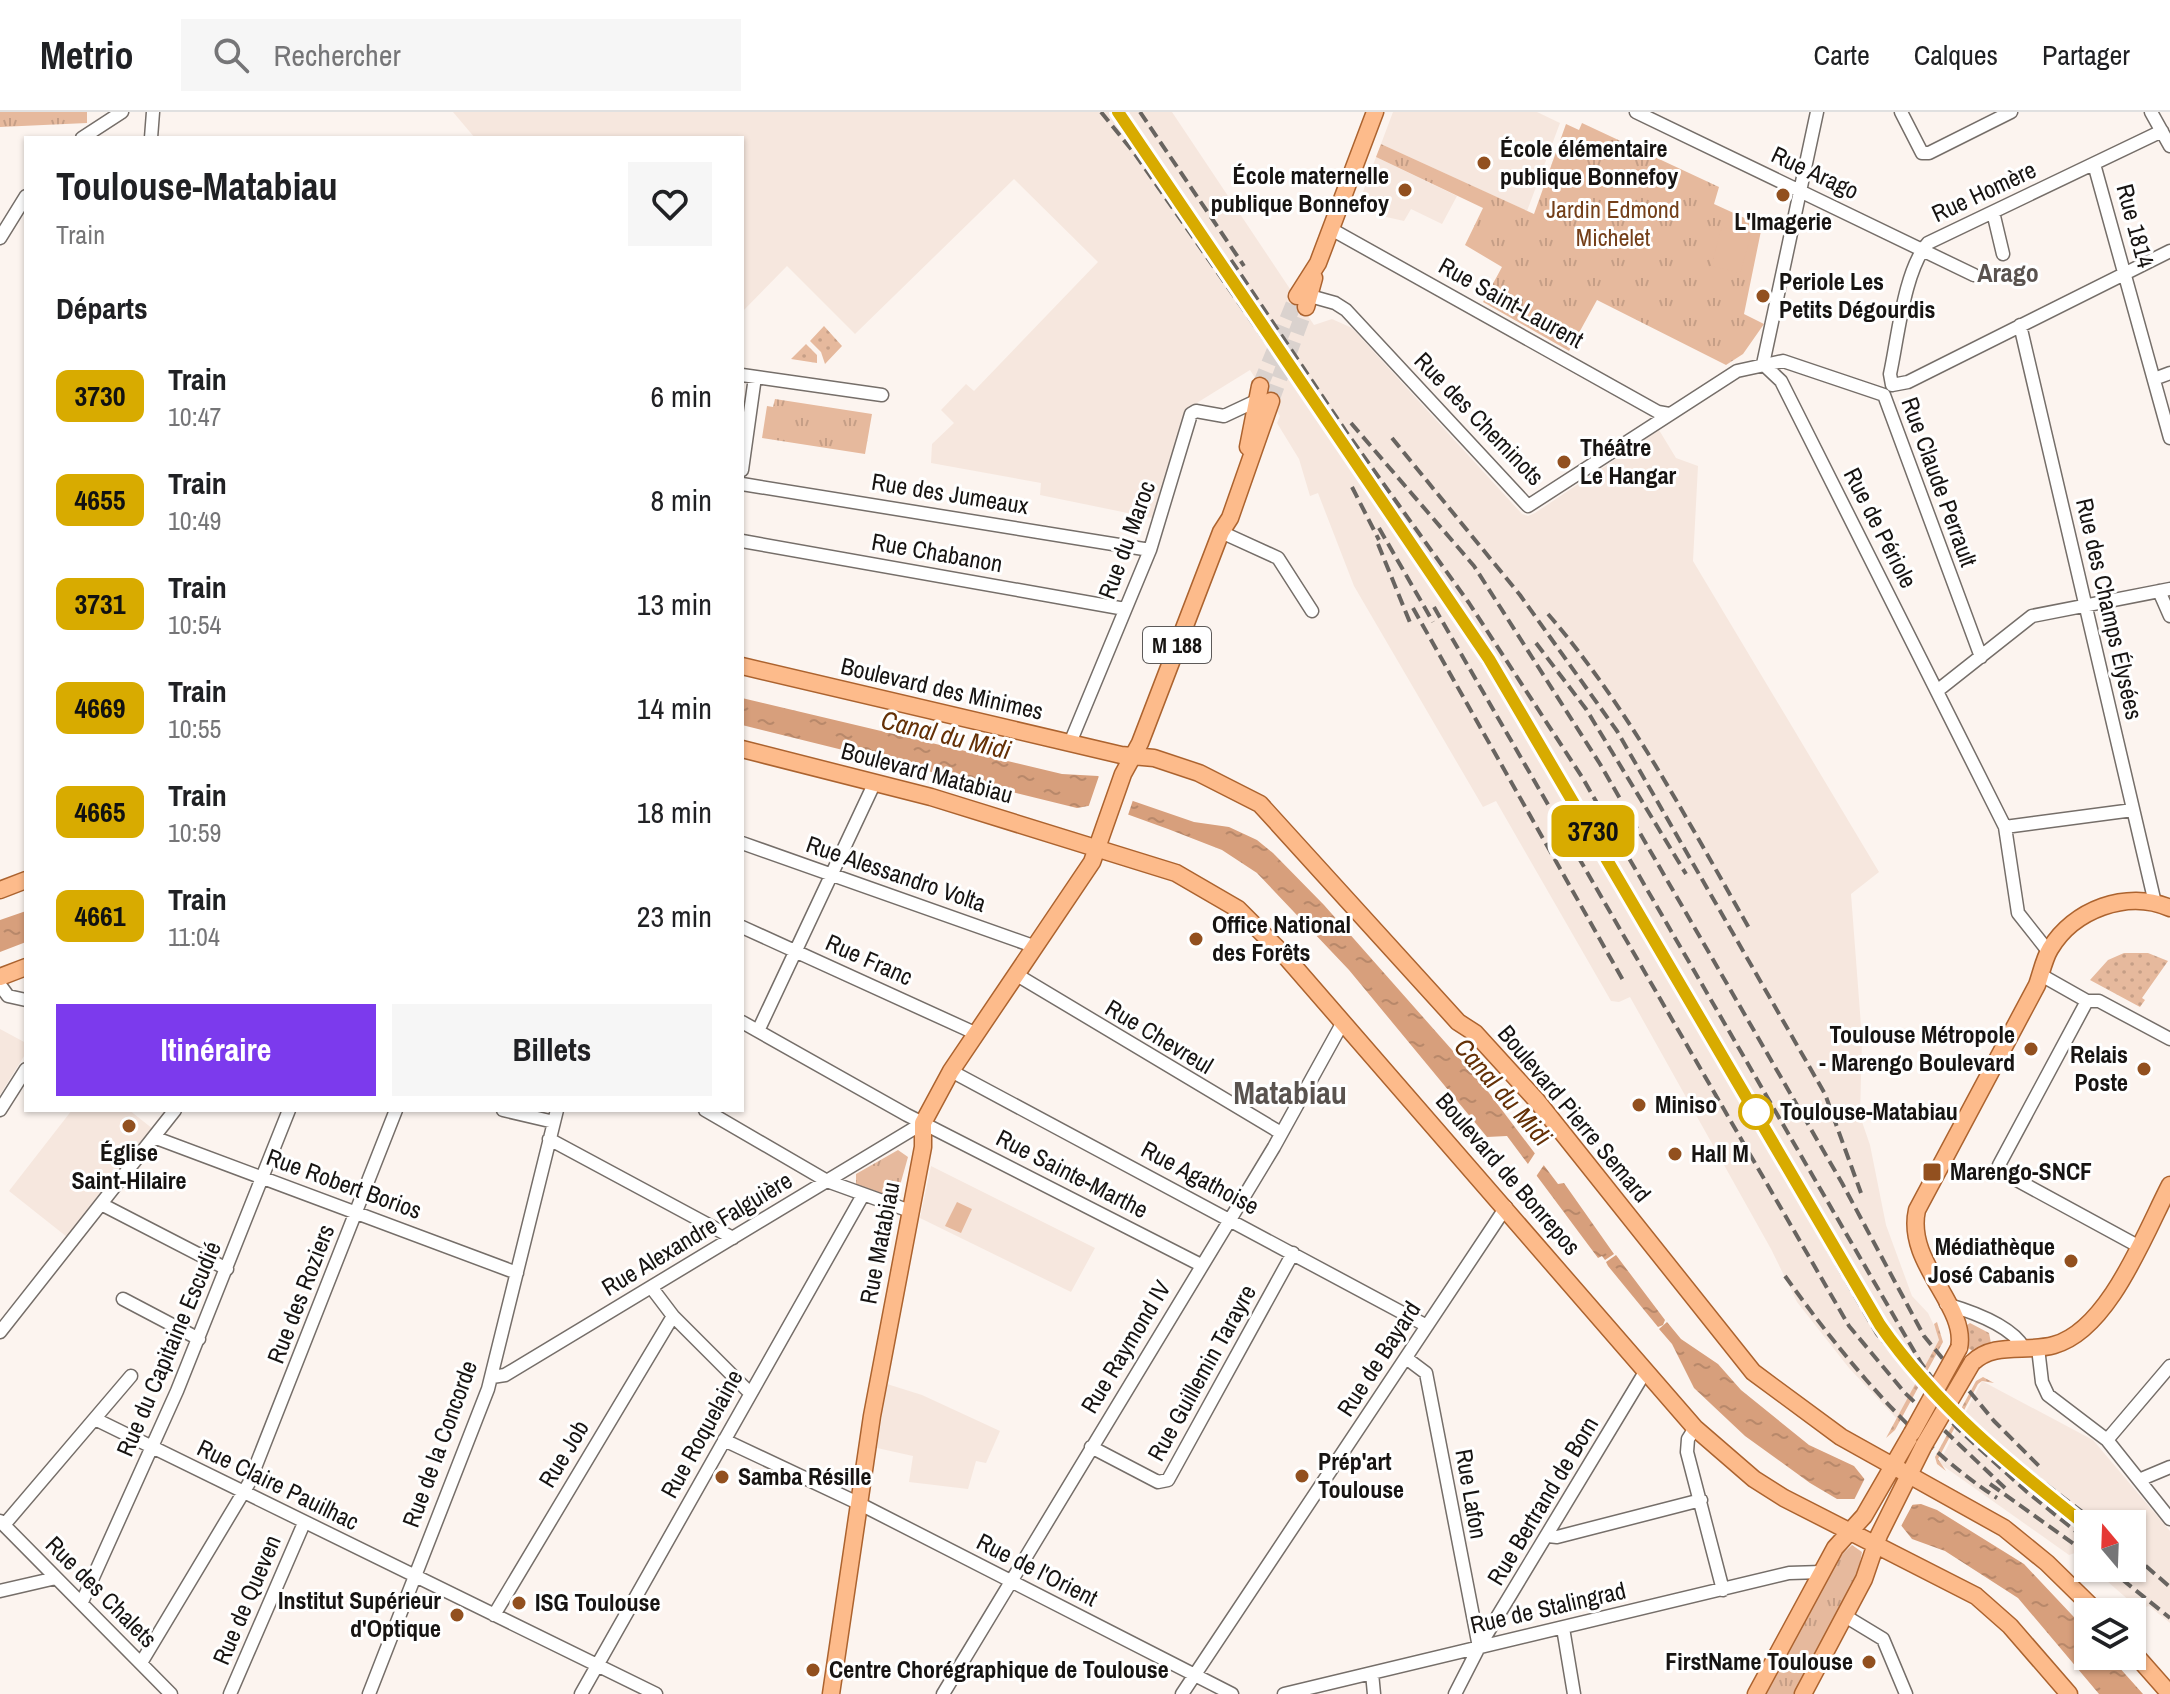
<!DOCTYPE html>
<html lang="fr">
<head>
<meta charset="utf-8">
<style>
  :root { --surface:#fff; --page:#f6f6f6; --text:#202124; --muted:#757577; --line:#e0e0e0; --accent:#7c3aed }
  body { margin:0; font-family:"Archivo Narrow",sans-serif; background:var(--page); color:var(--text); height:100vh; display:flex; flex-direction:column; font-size:30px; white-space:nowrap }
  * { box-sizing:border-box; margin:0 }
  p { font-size:26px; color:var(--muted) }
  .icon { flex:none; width:44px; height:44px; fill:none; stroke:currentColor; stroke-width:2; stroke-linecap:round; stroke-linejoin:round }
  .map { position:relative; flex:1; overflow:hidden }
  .details { position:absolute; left:24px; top:24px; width:720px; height:976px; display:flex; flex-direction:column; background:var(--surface); border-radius:0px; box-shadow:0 2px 6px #0004 }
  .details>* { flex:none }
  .badge { padding:0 16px; border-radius:12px; font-size:28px; line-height:52px }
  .needle { width:52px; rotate:341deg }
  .fabs { position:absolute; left:2074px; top:1398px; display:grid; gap:16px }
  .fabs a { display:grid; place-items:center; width:72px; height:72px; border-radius:0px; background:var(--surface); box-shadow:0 2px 6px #0004; font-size:40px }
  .map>.badge { position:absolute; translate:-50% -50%; box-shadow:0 0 0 4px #fff }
  h2 { padding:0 32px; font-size:30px; line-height:72px }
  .round { display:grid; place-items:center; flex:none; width:84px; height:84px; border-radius:0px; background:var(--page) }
  .headline { display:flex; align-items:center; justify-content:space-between; height:136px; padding:0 32px }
  h1 { font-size:38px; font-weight:700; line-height:60px }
  .primary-button { display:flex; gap:16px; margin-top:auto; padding:16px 32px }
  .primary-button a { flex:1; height:92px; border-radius:0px; background:var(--accent); color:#fff; font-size:32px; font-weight:700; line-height:92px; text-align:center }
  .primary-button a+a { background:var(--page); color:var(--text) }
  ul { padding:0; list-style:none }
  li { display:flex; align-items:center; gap:24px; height:104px; padding:0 32px }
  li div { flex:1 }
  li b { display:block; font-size:30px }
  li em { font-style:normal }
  li .badge { min-width:88px; font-weight:700; text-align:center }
  header { display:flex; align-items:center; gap:48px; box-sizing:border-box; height:112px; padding:0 40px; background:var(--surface); border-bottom:2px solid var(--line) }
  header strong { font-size:38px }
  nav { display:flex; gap:44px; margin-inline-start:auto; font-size:28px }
  .search { width:560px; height:72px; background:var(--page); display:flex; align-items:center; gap:20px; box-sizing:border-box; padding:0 28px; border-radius:0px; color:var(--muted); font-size:30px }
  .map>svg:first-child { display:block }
  .built { fill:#f6e7de }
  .grass { fill:url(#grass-dots) }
  .park { fill:url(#park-tufts) }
  .pitch { fill:#e6b99d }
  .water { fill:url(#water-ripples) }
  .pier { fill:#fcf4ef }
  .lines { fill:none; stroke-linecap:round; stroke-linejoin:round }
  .major-tunnel { stroke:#dad2ce; stroke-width:16; stroke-dasharray:16 8; stroke-linecap:butt }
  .minor-casing { stroke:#756e69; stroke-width:15 }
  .major-casing { stroke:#ac632f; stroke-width:19 }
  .minor { stroke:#fff; stroke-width:12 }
  .major { stroke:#fdbb8b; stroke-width:16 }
  .rail { stroke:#686460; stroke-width:4; stroke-dasharray:12 6; stroke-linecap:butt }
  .major-bridge-casing { stroke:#ac632f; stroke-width:19; stroke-linecap:butt }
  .major-bridge { stroke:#fdbb8b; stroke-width:16 }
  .line-casing { stroke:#fff; stroke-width:18 }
  .line { stroke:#d8ab00; stroke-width:12 }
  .poi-dot { fill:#92501f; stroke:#fff; stroke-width:3 }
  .stop-dot { fill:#fff; stroke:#d8ab00; stroke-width:4 }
  .labels { text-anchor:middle; stroke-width:6; stroke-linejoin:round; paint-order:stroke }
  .shield { fill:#fff; stroke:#5d5a59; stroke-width:2 }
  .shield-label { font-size:22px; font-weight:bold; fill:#171412 }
  .poi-label { font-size:24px; font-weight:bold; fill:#171412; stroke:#fff; text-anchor:start }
  .street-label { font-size:24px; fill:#171412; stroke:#fff }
  .park-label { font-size:24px; fill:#743f19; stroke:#fff }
  .stop-label { font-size:24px; font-weight:bold; fill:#171412; stroke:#fff; text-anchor:start }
  .neighbourhood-label { font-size:26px; font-weight:bold; fill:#5a534f; stroke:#fff }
  .water-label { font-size:26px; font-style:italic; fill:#643006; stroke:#fff }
  .district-label { font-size:32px; font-weight:bold; fill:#5a534f; stroke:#fff }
</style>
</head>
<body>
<header>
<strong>Metrio</strong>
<div class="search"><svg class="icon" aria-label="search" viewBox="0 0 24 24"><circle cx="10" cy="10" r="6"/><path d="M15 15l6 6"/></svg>Rechercher</div>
<nav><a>Carte</a><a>Calques</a><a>Partager</a></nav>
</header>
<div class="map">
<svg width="2170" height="1582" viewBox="0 0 2170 1582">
  <defs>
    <pattern id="grass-dots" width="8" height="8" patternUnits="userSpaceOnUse" patternTransform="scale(2)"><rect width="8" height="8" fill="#e6b99d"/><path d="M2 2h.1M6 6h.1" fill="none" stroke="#c59e86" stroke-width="1.8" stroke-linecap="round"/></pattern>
    <pattern id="park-tufts" width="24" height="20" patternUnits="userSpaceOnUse" patternTransform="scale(2)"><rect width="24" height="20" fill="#e6b99d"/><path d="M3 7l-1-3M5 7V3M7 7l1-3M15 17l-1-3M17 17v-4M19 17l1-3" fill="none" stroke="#c59e86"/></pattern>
    <pattern id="water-ripples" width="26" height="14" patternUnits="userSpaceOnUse" patternTransform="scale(2)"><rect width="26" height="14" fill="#d79f7c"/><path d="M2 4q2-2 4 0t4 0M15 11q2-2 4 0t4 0" fill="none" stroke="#b8886a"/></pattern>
  </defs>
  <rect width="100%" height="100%" fill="#fcf4ef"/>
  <path class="built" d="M453 0H1172L1314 213 1332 207 1352 216 1522 402 1528 404 1535 401 1659 318 1676 346 1698 354 1693 449 1879 760 1851 782 1862 927 1860 1004 1870 1033 1886 1113 1912 1184 1928 1201 1940 1226 1897 1307 1849 1256 1797 1190 1771 1137 1630 885 1619 890 1611 889 1496 689 1483 695 1354 474 1318 381 1310 384 1299 347 1277 311 1280 304 1250 258 1187 297 1152 406 1040 383 1041 371 931 351 932 332 954 311 941 298 966 272 974 279 1098 150 1014 67 855 222 787 154 742 200V26H475Z
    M1393 0H1537L1560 11 1527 99 1381 32Z
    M1376 45 1457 84 1442 112 1411 97 1404 109 1382 104 1358 93Z
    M0 917 26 931V941L0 983Z
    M72 998H129L153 1017 126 1051 122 1049 117 1054 121 1057 67 1125 9 1079Z
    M931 1054 1095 1136 1071 1180 920 1106Z
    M1982 1269 2093 1328 2170 1419V1511L2149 1494 2139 1497 2092 1456H2132V1412H2088V1453L2075 1441 2069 1443 1939 1351Z
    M887 1272 922 1283 1000 1319 986 1351 976 1349 968 1377 909 1370 913 1344 877 1336Z"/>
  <path class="grass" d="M824 214 842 234 825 252 821 240 810 229Z
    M806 232 817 243V251L791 247Z
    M2124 841H2148L2168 849 2142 886 2145 888 2140 895 2090 868 2108 848Z
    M1937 1210 1943 1230 1895 1318 1886 1326 1939 1228 1934 1212Z
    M1970 1211 1989 1221 1991 1231 1974 1240 1968 1236 1967 1213Z
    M1983 1265 1994 1271 1982 1269 1978 1272 1938 1347 1946 1359 1937 1352 1935 1345 1976 1269Z"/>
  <path class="park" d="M0 0H87V11L0 15Z
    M1582 11 1719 75 1714 92 1762 114 1744 202 1764 212 1743 242 1726 253 1597 188 1569 239 1483 190 1502 155 1465 133 1483 96 1376 45 1381 32 1534 102 1566 12 1579 18Z
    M775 287 872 302 865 342 762 326 767 294 773 295Z
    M898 1038 908 1045 897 1084 891 1086 856 1073V1062Z
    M1852 1433 1862 1440 1858 1462 1796 1582H1762L1833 1451Z"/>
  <path class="pitch" d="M1722 115 1751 123 1740 161 1711 154Z
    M957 1090 972 1097 961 1121 945 1114Z"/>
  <path class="water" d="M742 586 1062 662 1098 664 1133 689 1194 710 1229 715 1257 728 1273 741 1324 793 1483 973 1558 1072 1564 1071 1614 1142 1605 1148 1602 1144 1598 1146 1507 1024 1487 1025 1349 858 1257 761 1222 738 1168 717 1099 692 1077 696 742 613Z
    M26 799V830L0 840V808Z
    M1616 1143 1665 1208 1663 1213 1658 1215 1608 1154 1606 1150Z
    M1667 1210 1681 1227 1718 1252 1741 1278 1809 1333 1854 1354 1866 1369 1910 1393 1921 1392 1937 1398 2024 1452 2088 1520V1544H2109L2143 1582H2099L2018 1486 1945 1439 1912 1427 1900 1412 1856 1387H1837L1810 1371 1745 1324 1694 1276 1672 1232 1659 1217Z"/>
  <path class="pier" d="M1100 661 1134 685 1127 706 1099 697 1087 699Z
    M1537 1038 1546 1050 1535 1066 1526 1055Z
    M1867 1362 1915 1388 1899 1418 1852 1392Z"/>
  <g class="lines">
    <path class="major-tunnel" d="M1260 274 1297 184
      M1271 289 1306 195"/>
    <defs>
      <path id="minor" d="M1636 0 1974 163
        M1901 0 1922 41H1929L2011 0
        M2151 0 2170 34
        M82 26 122 0
        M151 26 153 0
        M2094 52 2170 326
        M1993 100 2003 142
        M1331 117 1658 300 1669 302
        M0 126 26 84
        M1308 178 1310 184 1335 191 1346 198 1528 394 1737 259 1783 249 1884 283 1981 545
        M2020 213 2155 791
        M1763 252 1781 269 2005 715 2018 801 2048 839
        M1763 252 1817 0
        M742 263 882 283
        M2154 267 2170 261
        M1892 273 1890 262C1898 226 1904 158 1928 131L2162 19
        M1892 273 1908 270 2170 139
        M742 358 755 265
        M742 372 1150 438
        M1221 420 1278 446 1312 499
        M742 429 1125 497
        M2159 479 2170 504
        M1937 579 2032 504 2170 477
        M1070 631 1150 438 1191 302 1196 299 1224 304 1256 289
        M2005 715 2133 698
        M742 731 1036 835
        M742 815 977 922
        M1017 863 1281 1021
        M2041 863 2087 889H2099L2170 927
        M0 873 8 884 26 888
        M2087 889 1999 1053 2002 1060 2138 1134
        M742 910 907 1003 1201 1153
        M758 919 875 670
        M951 959 1427 1214
        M0 998 26 957
        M503 998 554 1010
        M705 998 827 1069 910 1099
        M156 1026 517 1161
        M549 1027 733 1126
        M103 1093 227 1157
        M651 1175 673 1204 750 1281
        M123 1187 199 1227
        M1946 1192C1970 1199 2011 1213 2024 1236
        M0 1220 175 998
        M2038 1236 2042 1270 2048 1283 2107 1328 2170 1407
        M1406 1246 1426 1261 1479 1535
        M492 1265 505 1263 923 1011
        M97 1308 656 1582
        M1695 1316 1688 1327 1687 1340 1723 1478
        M724 1328 860 1392 1232 1582
        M2107 1328 2170 1254
        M1091 1335 1158 1370 1168 1368 1293 1141
        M2139 1368 2170 1355
        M0 1409 171 1582
        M4 1413 131 1264
        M1548 1424 1557 1425 1701 1388
        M0 1479 56 1466
        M82 1490 177 1279 289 998
        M494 1503 673 1204
        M1845 1504 1883 1527 1906 1582
        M1563 1516 1574 1582
        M141 1551 249 1371 396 998
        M1372 1561 1374 1582
        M230 1582 304 1411
        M369 1582 488 1277 557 998
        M581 1582 863 1083
        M943 1582 1274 1035 1343 910
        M1182 1582 1506 1095
        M1284 1582 1789 1461 1822 1460
        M1455 1582 1479 1535 1645 1260"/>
      <path id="major" d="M1297 184 1318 151 1375 0
        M1306 195 1314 166
        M1248 335 1260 274
        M742 554 1121 643 1154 646 1199 661 1260 692 1458 910 1475 921 1537 989 1753 1260 1841 1325 2004 1416 2047 1451 2097 1500
        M742 637 931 685 1176 761 1238 797 1286 845 1695 1316 1754 1367 1784 1386 1976 1484 2010 1514 2069 1582
        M0 778 26 768
        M0 865 26 855
        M1959 1236C1968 1194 1905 1151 1917 1098L2037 873C2041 862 2044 847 2050 837 2073 798 2127 777 2170 796
        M1972 1251C1994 1229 2026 1241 2054 1233 2109 1218 2145 1121 2170 1073
        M2132 1539 2170 1582
        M831 1582 872 1304 923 1035V1011L951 959 1092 750 1123 662 1140 631 1221 420 1230 406 1271 289
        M1756 1582 1835 1436 1864 1404 1912 1321
        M1803 1582 1864 1467 1879 1423 1924 1333"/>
    </defs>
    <use href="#minor" class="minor-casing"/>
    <use href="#major" class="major-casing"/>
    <use href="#minor" class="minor"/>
    <use href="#major" class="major"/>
    <path class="rail" d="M1101 0 1135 42 1280 250 1472 532 1568 688 1877 1222 1957 1316 2027 1380 2088 1429
      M1118 0 1232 164
      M1140 0 1244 154
      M1231 148 1347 321 1469 491 1582 665 1921 1251C1969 1317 2034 1363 2098 1412
      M1351 311 1474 454 1600 652 1842 1071 1924 1224 1994 1309 2040 1355
      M1392 326 1520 483 1617 619 1825 982 1861 1081
      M1352 375 1379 428
      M1379 416 1433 510
      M1378 432 1411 513
      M1434 495 1849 1214 1905 1281 2005 1376
      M1413 496 1624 870
      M1548 502C1629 596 1687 708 1749 816
      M1536 531 1586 597 1686 762
      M1785 1164C1844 1246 1912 1330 1997 1386
      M1990 1372 2088 1442
      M2132 1442 2170 1475
      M2108 1456 2170 1506"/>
    <defs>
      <path id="major-bridge" d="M1912 1321 1959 1236
        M1924 1333 1972 1251"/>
    </defs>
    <use href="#major-bridge" class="major-bridge-casing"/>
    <use href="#major-bridge" class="major-bridge"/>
  </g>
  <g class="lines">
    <defs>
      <path id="line" d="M1118 0 1489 547 1880 1213C1936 1294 2011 1354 2088 1415"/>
    </defs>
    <use href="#line" class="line-casing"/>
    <use href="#line" class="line"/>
  </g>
  <g class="poi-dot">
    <circle cx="1484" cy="51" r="8"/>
    <circle cx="1405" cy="78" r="8"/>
    <circle cx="1783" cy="83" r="8"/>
    <circle cx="1763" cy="184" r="8"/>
    <circle cx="1564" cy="350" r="8"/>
    <circle cx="1196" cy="827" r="8"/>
    <circle cx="2031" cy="937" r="8"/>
    <circle cx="2144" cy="957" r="8"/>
    <circle cx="1639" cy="993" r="8"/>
    <circle cx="129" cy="1014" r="8"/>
    <circle cx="1675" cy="1042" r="8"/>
    <rect x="1922" y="1050" width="20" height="20" rx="4"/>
    <circle cx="2071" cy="1149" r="8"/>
    <circle cx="1302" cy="1364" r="8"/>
    <circle cx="722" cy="1365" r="8"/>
    <circle cx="519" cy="1491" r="8"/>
    <circle cx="457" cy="1503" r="8"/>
    <circle cx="1869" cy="1550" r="8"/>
    <circle cx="813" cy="1558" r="8"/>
  </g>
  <circle class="stop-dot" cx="1756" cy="1000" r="16"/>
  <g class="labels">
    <rect class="shield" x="1143" y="515" width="68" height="36" rx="6"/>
    <g class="shield-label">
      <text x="1177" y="541">M 188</text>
    </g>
    <g class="poi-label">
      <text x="1500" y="45">École élémentaire<tspan x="1500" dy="28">publique Bonnefoy</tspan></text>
      <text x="1389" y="72" text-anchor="end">École maternelle<tspan x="1389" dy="28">publique Bonnefoy</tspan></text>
      <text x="1783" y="118" text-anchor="middle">L'Imagerie</text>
      <text x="1779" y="178">Periole Les<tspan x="1779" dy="28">Petits Dégourdis</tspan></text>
      <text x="1580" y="344">Théâtre<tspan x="1580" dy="28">Le Hangar</tspan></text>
      <text x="1212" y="821">Office National<tspan x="1212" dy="28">des Forêts</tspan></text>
      <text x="2015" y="931" text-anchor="end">Toulouse Métropole<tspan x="2015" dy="28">- Marengo Boulevard</tspan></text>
      <text x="2128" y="951" text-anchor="end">Relais<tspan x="2128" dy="28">Poste</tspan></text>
      <text x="1655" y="1001">Miniso</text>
      <text x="129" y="1049" text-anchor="middle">Église<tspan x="129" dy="28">Saint-Hilaire</tspan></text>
      <text x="1691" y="1050">Hall M</text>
      <text x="1950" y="1068">Marengo-SNCF</text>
      <text x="2055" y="1143" text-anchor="end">Médiathèque<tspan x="2055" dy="28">José Cabanis</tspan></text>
      <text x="1318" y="1358">Prép'art<tspan x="1318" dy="28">Toulouse</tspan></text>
      <text x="738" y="1373">Samba Résille</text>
      <text x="441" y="1497" text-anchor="end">Institut Supérieur<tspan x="441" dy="28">d'Optique</tspan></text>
      <text x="535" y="1499">ISG Toulouse</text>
      <text x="1853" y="1558" text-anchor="end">FirstName Toulouse</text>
      <text x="829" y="1566">Centre Chorégraphique de Toulouse</text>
    </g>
    <g class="street-label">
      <text transform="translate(1815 61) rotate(25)" y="8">Rue Arago</text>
      <text transform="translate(1984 80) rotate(-25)" y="8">Rue Homère</text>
      <text transform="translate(2135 114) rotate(75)" y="8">Rue 1814</text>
      <text transform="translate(1511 191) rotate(29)" y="8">Rue Saint-Laurent</text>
      <text transform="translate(1479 307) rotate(46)" y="8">Rue des Cheminots</text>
      <text transform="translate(1939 370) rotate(70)" y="8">Rue Claude Perrault</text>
      <text transform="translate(950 382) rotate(9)" y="8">Rue des Jumeaux</text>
      <text transform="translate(1880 416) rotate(63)" y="8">Rue de Périole</text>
      <text transform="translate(1127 428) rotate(-70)" y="8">Rue du Maroc</text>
      <text transform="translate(937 441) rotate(10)" y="8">Rue Chabanon</text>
      <text transform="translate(2109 497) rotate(77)" y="8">Rue des Champs Élysées</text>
      <text transform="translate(942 577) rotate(13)" y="8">Boulevard des Minimes</text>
      <text transform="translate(927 661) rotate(15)" y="8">Boulevard Matabiau</text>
      <text transform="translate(896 762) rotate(19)" y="8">Rue Alessandro Volta</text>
      <text transform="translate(869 848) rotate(24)" y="8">Rue Franc</text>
      <text transform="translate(1159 925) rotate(31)" y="8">Rue Chevreul</text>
      <text transform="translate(1574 1002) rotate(50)" y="8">Boulevard Pierre Semard</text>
      <text transform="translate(1072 1062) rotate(27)" y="8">Rue Sainte-Marthe</text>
      <text transform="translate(1508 1062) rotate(49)" y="8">Boulevard de Bonrepos</text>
      <text transform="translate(1200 1066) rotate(28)" y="8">Rue Agathoise</text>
      <text transform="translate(344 1072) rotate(20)" y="8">Rue Robert Borios</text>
      <text transform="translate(697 1122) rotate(-31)" y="8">Rue Alexandre Falguière</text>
      <text transform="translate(880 1131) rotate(-79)" y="8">Rue Matabiau</text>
      <text transform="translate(301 1182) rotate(-69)" y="8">Rue des Roziers</text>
      <text transform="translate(1126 1235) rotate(-59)" y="8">Rue Raymond IV</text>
      <text transform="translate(169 1237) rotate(-67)" y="8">Rue du Capitaine Escudié</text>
      <text transform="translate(1379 1247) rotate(-57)" y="8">Rue de Bayard</text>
      <text transform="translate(1202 1261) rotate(-61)" y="8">Rue Guillemin Tarayre</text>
      <text transform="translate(702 1322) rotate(-61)" y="8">Rue Roquelaine</text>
      <text transform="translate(440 1332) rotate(-70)" y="8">Rue de la Concorde</text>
      <text transform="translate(564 1342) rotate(-59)" y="8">Rue Job</text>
      <text transform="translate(278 1373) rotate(26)" y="8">Rue Claire Pauilhac</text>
      <text transform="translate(1471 1382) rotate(80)" y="8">Rue Lafon</text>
      <text transform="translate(1543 1389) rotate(-59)" y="8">Rue Bertrand de Born</text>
      <text transform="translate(1037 1458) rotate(27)" y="8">Rue de l'Orient</text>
      <text transform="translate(101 1480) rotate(45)" y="8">Rue des Chalets</text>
      <text transform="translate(247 1488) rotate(-67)" y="8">Rue de Queven</text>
      <text transform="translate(1548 1496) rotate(-13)" y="8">Rue de Stalingrad</text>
    </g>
    <g class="park-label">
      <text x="1613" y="106">Jardin Edmond<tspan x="1613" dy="28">Michelet</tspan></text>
    </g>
    <g class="stop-label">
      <text x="1780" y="1008">Toulouse-Matabiau</text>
    </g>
    <g class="neighbourhood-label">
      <text x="2008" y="170">Arago</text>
    </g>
    <g class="water-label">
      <text transform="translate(946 623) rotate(14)" y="9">Canal du Midi</text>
      <text transform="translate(1503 980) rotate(49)" y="9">Canal du Midi</text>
    </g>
    <g class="district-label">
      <text x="1290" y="992">Matabiau</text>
    </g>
  </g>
</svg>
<div class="fabs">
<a><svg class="needle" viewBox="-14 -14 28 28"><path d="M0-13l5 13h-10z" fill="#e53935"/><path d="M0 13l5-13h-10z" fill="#757577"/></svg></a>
<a><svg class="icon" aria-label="layers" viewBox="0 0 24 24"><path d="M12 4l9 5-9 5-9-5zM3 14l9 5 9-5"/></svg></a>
</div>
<b class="badge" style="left:1593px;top:719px;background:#d8ab00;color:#111">3730</b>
<section class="details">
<div class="headline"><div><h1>Toulouse-Matabiau</h1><p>Train</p></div><a class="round"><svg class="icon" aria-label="heart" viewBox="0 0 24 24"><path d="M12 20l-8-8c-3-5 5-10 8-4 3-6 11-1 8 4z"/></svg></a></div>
<h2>Départs</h2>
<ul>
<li><span class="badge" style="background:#d8ab00;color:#111">3730</span><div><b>Train</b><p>10:47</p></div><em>6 min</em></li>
<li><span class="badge" style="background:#d8ab00;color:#111">4655</span><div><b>Train</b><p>10:49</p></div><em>8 min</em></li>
<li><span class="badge" style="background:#d8ab00;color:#111">3731</span><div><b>Train</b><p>10:54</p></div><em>13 min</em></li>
<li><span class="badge" style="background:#d8ab00;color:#111">4669</span><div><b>Train</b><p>10:55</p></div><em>14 min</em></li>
<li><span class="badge" style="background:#d8ab00;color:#111">4665</span><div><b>Train</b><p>10:59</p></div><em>18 min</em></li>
<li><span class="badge" style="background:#d8ab00;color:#111">4661</span><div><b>Train</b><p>11:04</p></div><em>23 min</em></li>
</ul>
<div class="primary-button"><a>Itinéraire</a><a>Billets</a></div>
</section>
</div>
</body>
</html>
